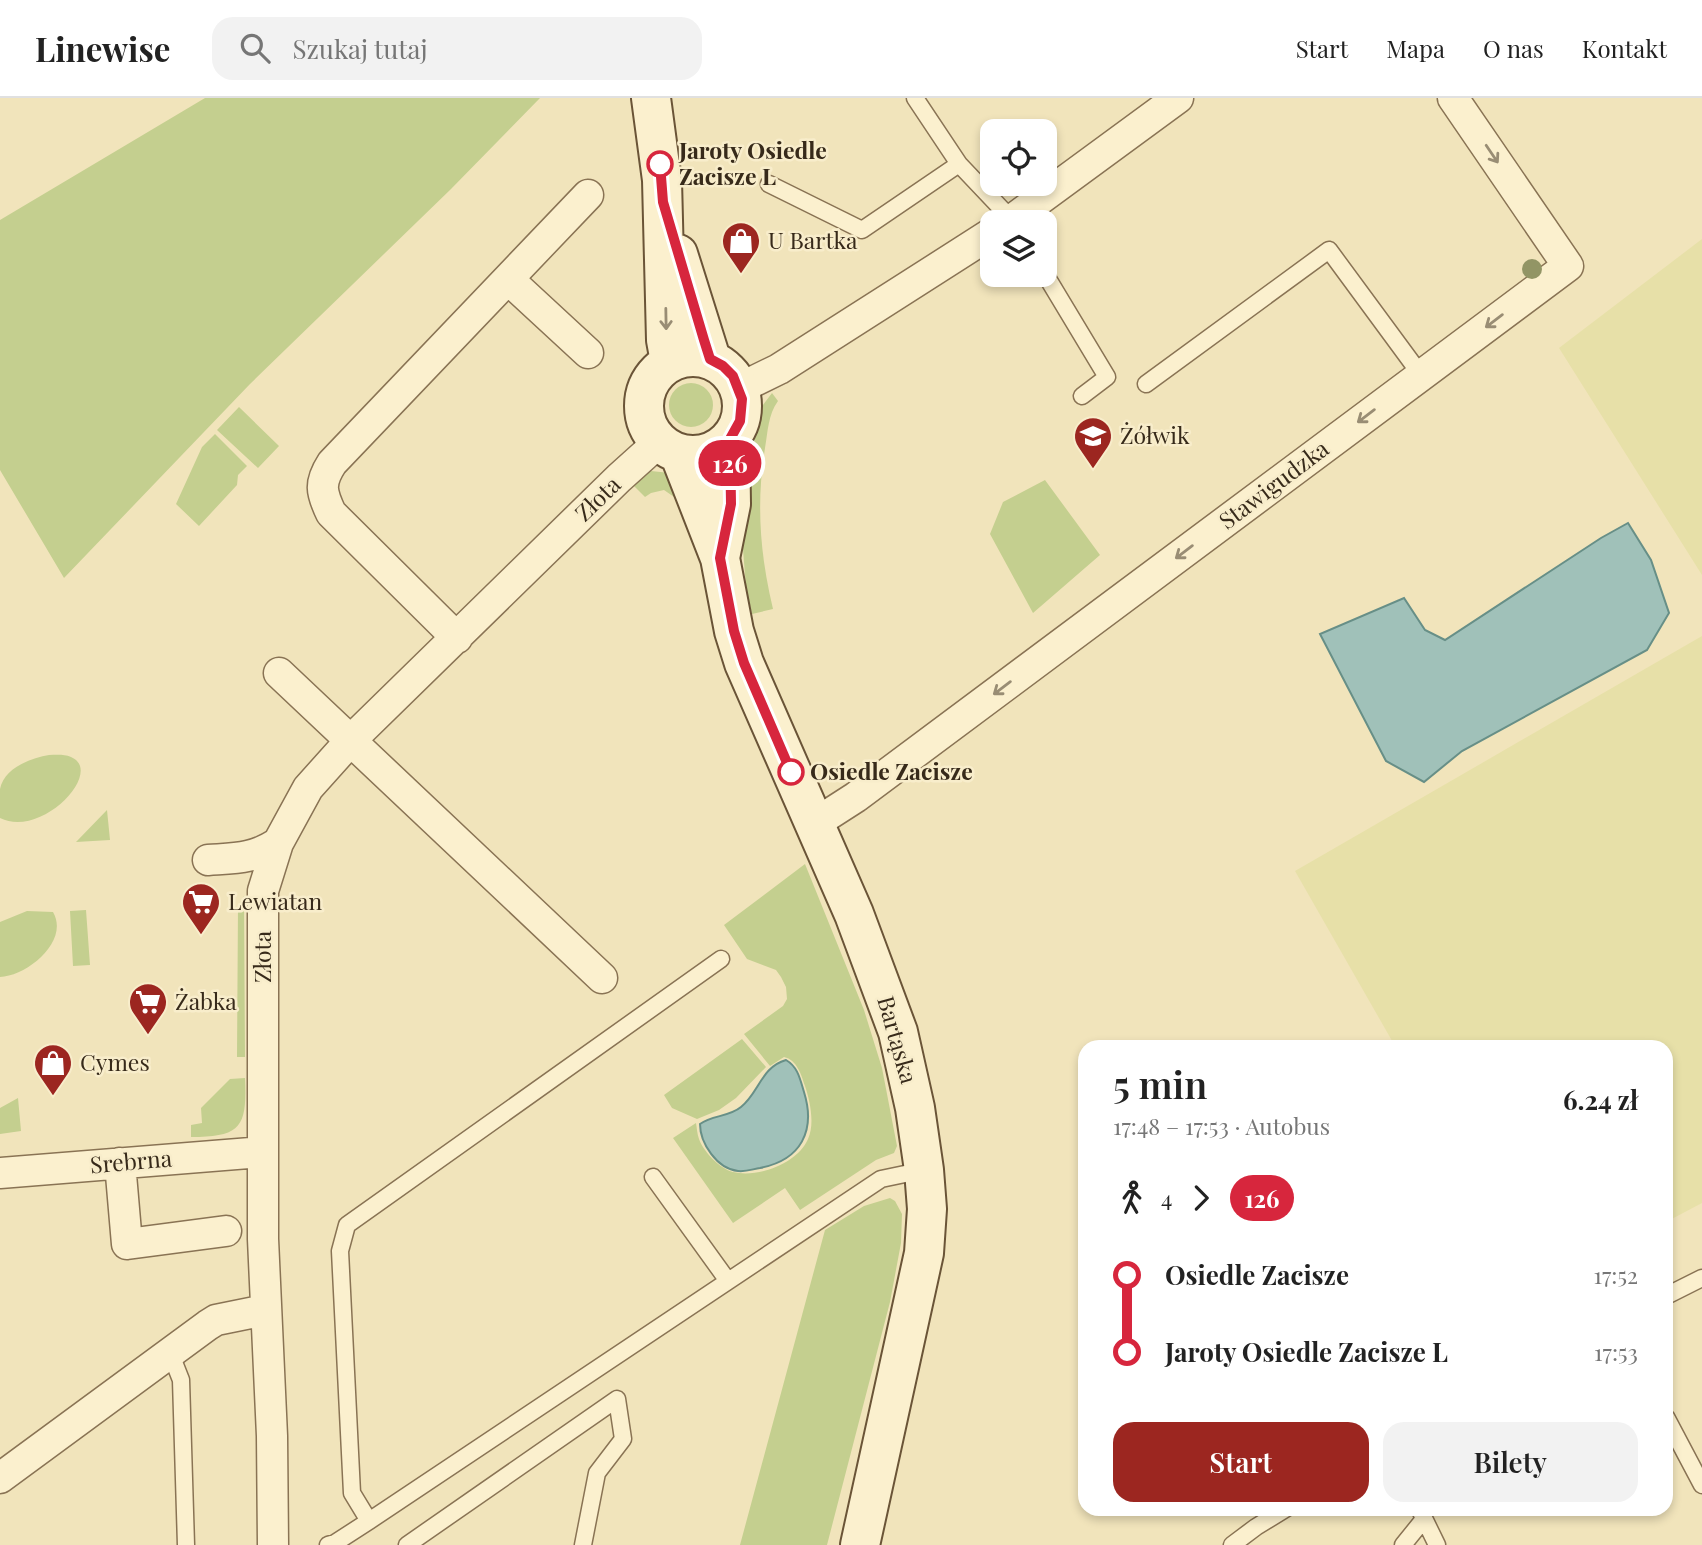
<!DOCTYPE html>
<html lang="pl">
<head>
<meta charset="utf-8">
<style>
  :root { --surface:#fff; --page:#f2f2f2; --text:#222; --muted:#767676; --line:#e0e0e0; --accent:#9c2620 }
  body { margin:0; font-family:"Playfair Display",serif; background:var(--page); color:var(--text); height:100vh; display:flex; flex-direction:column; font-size:26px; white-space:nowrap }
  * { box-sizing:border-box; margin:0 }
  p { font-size:23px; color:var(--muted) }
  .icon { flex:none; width:38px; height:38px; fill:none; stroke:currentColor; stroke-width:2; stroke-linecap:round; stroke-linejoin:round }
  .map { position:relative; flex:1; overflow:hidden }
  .details { position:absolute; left:1078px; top:942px; width:595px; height:476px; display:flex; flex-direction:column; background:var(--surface); border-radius:21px; box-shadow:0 4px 10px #0003 }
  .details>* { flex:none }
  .badge { padding:0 14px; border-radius:23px; font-size:24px; line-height:46px }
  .controls { position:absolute; left:980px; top:21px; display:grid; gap:14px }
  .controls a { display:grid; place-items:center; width:77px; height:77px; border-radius:14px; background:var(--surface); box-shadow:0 4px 10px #0003; font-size:35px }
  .map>.badge { position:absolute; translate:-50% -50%; box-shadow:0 0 0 4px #fff }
  .legs { display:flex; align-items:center; gap:10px; height:77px; padding:0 35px; font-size:23px }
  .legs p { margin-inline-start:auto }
  .overview { display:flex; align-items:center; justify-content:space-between; height:119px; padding:0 35px }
  h1 { font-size:38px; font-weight:600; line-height:52px }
  .primary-button { display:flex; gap:14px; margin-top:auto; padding:14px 35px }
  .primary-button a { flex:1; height:80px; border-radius:21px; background:var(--accent); color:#fff; font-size:28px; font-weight:600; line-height:80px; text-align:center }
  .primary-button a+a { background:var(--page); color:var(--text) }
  ul { padding:0 35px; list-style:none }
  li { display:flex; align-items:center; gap:24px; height:77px; font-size:26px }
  li i { display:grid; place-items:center; width:10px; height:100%; margin:0 9px; background:currentColor }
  li i::after { content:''; width:18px; height:18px; margin:-9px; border:5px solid; border-radius:50%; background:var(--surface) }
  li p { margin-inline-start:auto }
  li:first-child i { background:linear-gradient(#0000 50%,currentColor 0) }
  li:last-child i { background:linear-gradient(currentColor 50%,#0000 0) }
  header { display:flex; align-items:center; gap:42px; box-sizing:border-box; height:98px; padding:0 35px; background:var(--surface); border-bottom:2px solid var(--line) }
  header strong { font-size:33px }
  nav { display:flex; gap:38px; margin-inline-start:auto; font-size:24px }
  .search { width:490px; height:63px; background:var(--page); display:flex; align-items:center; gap:18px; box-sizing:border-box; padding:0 24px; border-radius:21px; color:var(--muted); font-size:26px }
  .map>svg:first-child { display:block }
  .farmland { fill:#e7e0a8 }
  .green { fill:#c4cf8f }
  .water { fill:#a0c1b9; stroke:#678f87; stroke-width:2 }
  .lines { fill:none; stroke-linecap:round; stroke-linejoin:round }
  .lane-casing { stroke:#897354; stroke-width:19 }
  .street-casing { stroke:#897354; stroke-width:33 }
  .secondary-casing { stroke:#6a5437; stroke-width:42 }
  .lane { stroke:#fbf0ce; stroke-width:16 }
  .street { stroke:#fbf0ce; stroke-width:30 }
  .secondary { stroke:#fbf0ce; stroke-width:38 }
  .tree { fill:#929565 }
  .oneway { stroke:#998d74 }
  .line-1-casing { stroke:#fff; stroke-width:16 }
  .line-1 { stroke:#d7263d; stroke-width:10 }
  .stop-1-dot { fill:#fff; stroke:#d7263d; stroke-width:3.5 }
  .labels { text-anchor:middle; stroke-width:5; stroke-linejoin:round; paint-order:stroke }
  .stop-label { font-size:23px; font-weight:bold; fill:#372a1a; stroke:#f8edcb; text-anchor:start }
  .poi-label { font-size:23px; fill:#372a1a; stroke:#f8edcb; text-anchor:start }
  .street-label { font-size:23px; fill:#372a1a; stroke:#f8edcb }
</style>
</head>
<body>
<header>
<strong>Linewise</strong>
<div class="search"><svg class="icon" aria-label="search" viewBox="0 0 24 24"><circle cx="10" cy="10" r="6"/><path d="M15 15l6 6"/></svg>Szukaj tutaj</div>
<nav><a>Start</a><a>Mapa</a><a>O nas</a><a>Kontakt</a></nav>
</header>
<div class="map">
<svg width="1702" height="1447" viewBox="0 0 1702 1447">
  <rect width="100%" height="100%" fill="#f1e4bb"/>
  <path class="farmland" d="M1702 141V477L1559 250Z
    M1702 538V1105L1666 1124V948H1395L1295 773Z"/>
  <path class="green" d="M205 0H540L451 91 250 286 64 480 0 372V122Z
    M669 307a22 22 0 1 1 44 0a22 22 0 1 1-44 0Z
    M772 295 778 303C768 317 768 333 765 350 756 405 760 457 773 511L752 516 746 490 743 451 744 347 754 319Z
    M239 309 279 348 258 370 217 332Z
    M215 336 247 368 238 377 237 387 199 428 176 406 202 349Z
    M651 373 670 375 677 401 664 392 651 395 645 399 629 383Z
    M1045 382 1100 457 1033 515 990 436 1003 404Z
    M49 657C56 657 64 656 71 659 105 673 42 741 0 720 0 710 0 700 0 691 4 670 31 660 49 657Z
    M107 712 110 742 76 744Z
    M805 766 864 912 882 970 897 1048 894 1055 876 1062 800 1112 785 1090 733 1125 673 1040 696 1025C697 1030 697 1036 699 1041 703 1053 720 1071 733 1074 758 1080 797 1066 808 1041 815 1026 810 1003 805 988 801 976 797 962 784 959L770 968 744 936 783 908 787 901 786 889 781 879 776 872 747 861 724 827Z
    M244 798 245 959H237L238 808Z
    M86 812 90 867 73 868 70 813Z
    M27 813 53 814C70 843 27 878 0 879V824Z
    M742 941 766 969 736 1000 719 1012 697 1021 672 1010 664 997Z
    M245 980C247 1028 242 1039 191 1039V1027L202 1025 201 1010 230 981Z
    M18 1000 21 1033 0 1036V1010Z
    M890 1100 895 1103 902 1116 901 1145 890 1204 827 1447H740L825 1132 864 1108Z"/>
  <path class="water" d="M1628 425 1651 462 1669 515 1647 552 1462 653 1424 684 1386 663 1320 536 1404 500 1425 532 1445 542 1601 440Z
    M786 962C798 969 800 981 804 994 816 1033 801 1062 760 1070 753 1071 746 1074 738 1073 717 1071 700 1045 700 1026 712 1017 729 1019 741 1009 759 995 761 969 786 962Z"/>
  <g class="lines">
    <defs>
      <path id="lane" d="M915 0 959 66 1014 124
        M769 86 862 132 959 66
        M1045 176 1107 279 1082 298
        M1146 286 1329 152 1421 277
        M653 1079 728 1183
        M1666 1198 1702 1180
        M170 1254 181 1282 186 1447
        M1666 1319 1702 1387
        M1419 1410 1437 1447
        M369 1423 352 1395 340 1153 347 1127 721 861
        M328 1447 335 1445 369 1423 881 1081 924 1072
        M407 1447 617 1301 623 1341 597 1375 583 1447
        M1232 1447 1256 1429 1287 1410
        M1403 1447 1424 1421"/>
      <path id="street" d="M1009 124 1178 0
        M508 181 588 255
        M740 290 779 271 992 135
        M457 540 331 415C321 394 319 385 332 365L588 97
        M279 575 602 880
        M814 726 856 699 1568 168 1453 0
        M208 762C236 760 253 761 278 745
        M120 1065 127 1146 226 1133
        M0 1075 262 1054
        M0 1380 208 1227 216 1222 265 1212
        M273 1447 272 1338 263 1141V793L278 745 308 690 351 642 619 380 659 344"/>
      <path id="secondary" d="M651 0 662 82 666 242 670 264
        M678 156 711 261
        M644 308a49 49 0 1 1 98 0a49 49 0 1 1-98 0Z
        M679 355 720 460 734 533 744 565 854 816 898 934 915 1010 924 1072 927 1111 924 1155 860 1447
        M720 460 731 406 730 341"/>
    </defs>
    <use href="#lane" class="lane-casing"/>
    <use href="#street" class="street-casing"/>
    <use href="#secondary" class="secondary-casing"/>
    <use href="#lane" class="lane"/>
    <use href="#street" class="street"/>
    <use href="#secondary" class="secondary"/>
  </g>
  <circle class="tree" cx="1532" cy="171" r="10"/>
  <defs><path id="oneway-shaft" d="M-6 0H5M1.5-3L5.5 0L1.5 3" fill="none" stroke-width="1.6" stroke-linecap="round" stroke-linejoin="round" transform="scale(1.75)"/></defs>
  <g class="oneway">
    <use href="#oneway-shaft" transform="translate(1492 56) rotate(56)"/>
    <use href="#oneway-shaft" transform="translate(666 221) rotate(89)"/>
    <use href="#oneway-shaft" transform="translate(1494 223) rotate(143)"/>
    <use href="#oneway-shaft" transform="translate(1366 318) rotate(143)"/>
    <use href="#oneway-shaft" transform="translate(1184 454) rotate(143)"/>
    <use href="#oneway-shaft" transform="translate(1002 590) rotate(143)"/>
  </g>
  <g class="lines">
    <defs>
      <path id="line-1" d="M660 66 663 104 704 242 710 261 723 268 733 278 742 301 740 323 730 341 731 406 720 460 734 533 744 565 791 674"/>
    </defs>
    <use href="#line-1" class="line-1-casing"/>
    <use href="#line-1" class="line-1"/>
  </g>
  <defs>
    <symbol id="shop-pin" viewBox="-11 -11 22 30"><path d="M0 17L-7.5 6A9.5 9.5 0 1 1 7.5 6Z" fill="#9c2620" stroke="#f8edcb"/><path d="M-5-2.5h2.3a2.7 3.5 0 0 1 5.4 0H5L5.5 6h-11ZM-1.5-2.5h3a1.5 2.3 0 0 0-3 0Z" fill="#fff"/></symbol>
    <symbol id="school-pin" viewBox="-11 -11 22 30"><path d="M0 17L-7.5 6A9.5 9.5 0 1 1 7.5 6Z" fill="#9c2620" stroke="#f8edcb"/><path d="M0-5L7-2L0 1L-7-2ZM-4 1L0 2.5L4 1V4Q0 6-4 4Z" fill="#fff"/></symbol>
    <symbol id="supermarket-pin" viewBox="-11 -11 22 30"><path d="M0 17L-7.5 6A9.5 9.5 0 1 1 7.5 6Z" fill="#9c2620" stroke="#f8edcb"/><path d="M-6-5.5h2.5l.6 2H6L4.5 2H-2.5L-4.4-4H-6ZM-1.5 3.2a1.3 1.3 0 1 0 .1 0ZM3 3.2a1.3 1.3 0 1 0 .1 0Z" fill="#fff"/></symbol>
  </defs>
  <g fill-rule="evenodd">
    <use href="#shop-pin" x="719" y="121" width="44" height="60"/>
    <use href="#school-pin" x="1071" y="316" width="44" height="60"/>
    <use href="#supermarket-pin" x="179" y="782" width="44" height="60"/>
    <use href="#supermarket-pin" x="126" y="882" width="44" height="60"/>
    <use href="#shop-pin" x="31" y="943" width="44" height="60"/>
  </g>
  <g class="stop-1-dot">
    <circle cx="660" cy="66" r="12"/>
    <circle cx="791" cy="674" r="12"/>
  </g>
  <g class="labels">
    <g class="stop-label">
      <text x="679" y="61">Jaroty Osiedle<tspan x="679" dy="26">Zacisze L</tspan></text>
      <text x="810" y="682">Osiedle Zacisze</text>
    </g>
    <g class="poi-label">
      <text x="768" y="151">U Bartka</text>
      <text x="1120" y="346">Żółwik</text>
      <text x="228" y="812">Lewiatan</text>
      <text x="175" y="912">Żabka</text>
      <text x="80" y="973">Cymes</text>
    </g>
    <g class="street-label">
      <text transform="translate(1274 387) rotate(-37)" y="8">Stawigudzka</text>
      <text transform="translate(598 401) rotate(-44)" y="8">Złota</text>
      <text transform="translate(263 859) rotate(-90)" y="8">Złota</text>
      <text transform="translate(897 942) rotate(74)" y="8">Bartąska</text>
      <text transform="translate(131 1064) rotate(-5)" y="8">Srebrna</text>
    </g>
  </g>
</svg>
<div class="controls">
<a><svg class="icon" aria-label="locate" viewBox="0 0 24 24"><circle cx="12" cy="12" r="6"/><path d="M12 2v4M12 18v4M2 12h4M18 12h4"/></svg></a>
<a><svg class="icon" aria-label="layers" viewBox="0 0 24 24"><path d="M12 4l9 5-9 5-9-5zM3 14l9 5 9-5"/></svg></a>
</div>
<b class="badge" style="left:730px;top:365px;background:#d7263d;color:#fff">126</b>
<section class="details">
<div class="overview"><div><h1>5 min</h1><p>17:48 – 17:53 · Autobus</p></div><b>6.24 zł</b></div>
<div class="legs"><svg class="icon" aria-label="walk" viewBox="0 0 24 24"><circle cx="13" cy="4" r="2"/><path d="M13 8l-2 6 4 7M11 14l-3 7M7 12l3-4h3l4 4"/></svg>4<svg class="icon" aria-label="forward" viewBox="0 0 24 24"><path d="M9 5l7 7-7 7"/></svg><b class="badge" style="background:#d7263d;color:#fff">126</b></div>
<ul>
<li><i style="color:#d7263d"></i><b>Osiedle Zacisze</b><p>17:52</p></li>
<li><i style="color:#d7263d"></i><b>Jaroty Osiedle Zacisze L</b><p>17:53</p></li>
</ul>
<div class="primary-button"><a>Start</a><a>Bilety</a></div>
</section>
</div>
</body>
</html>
